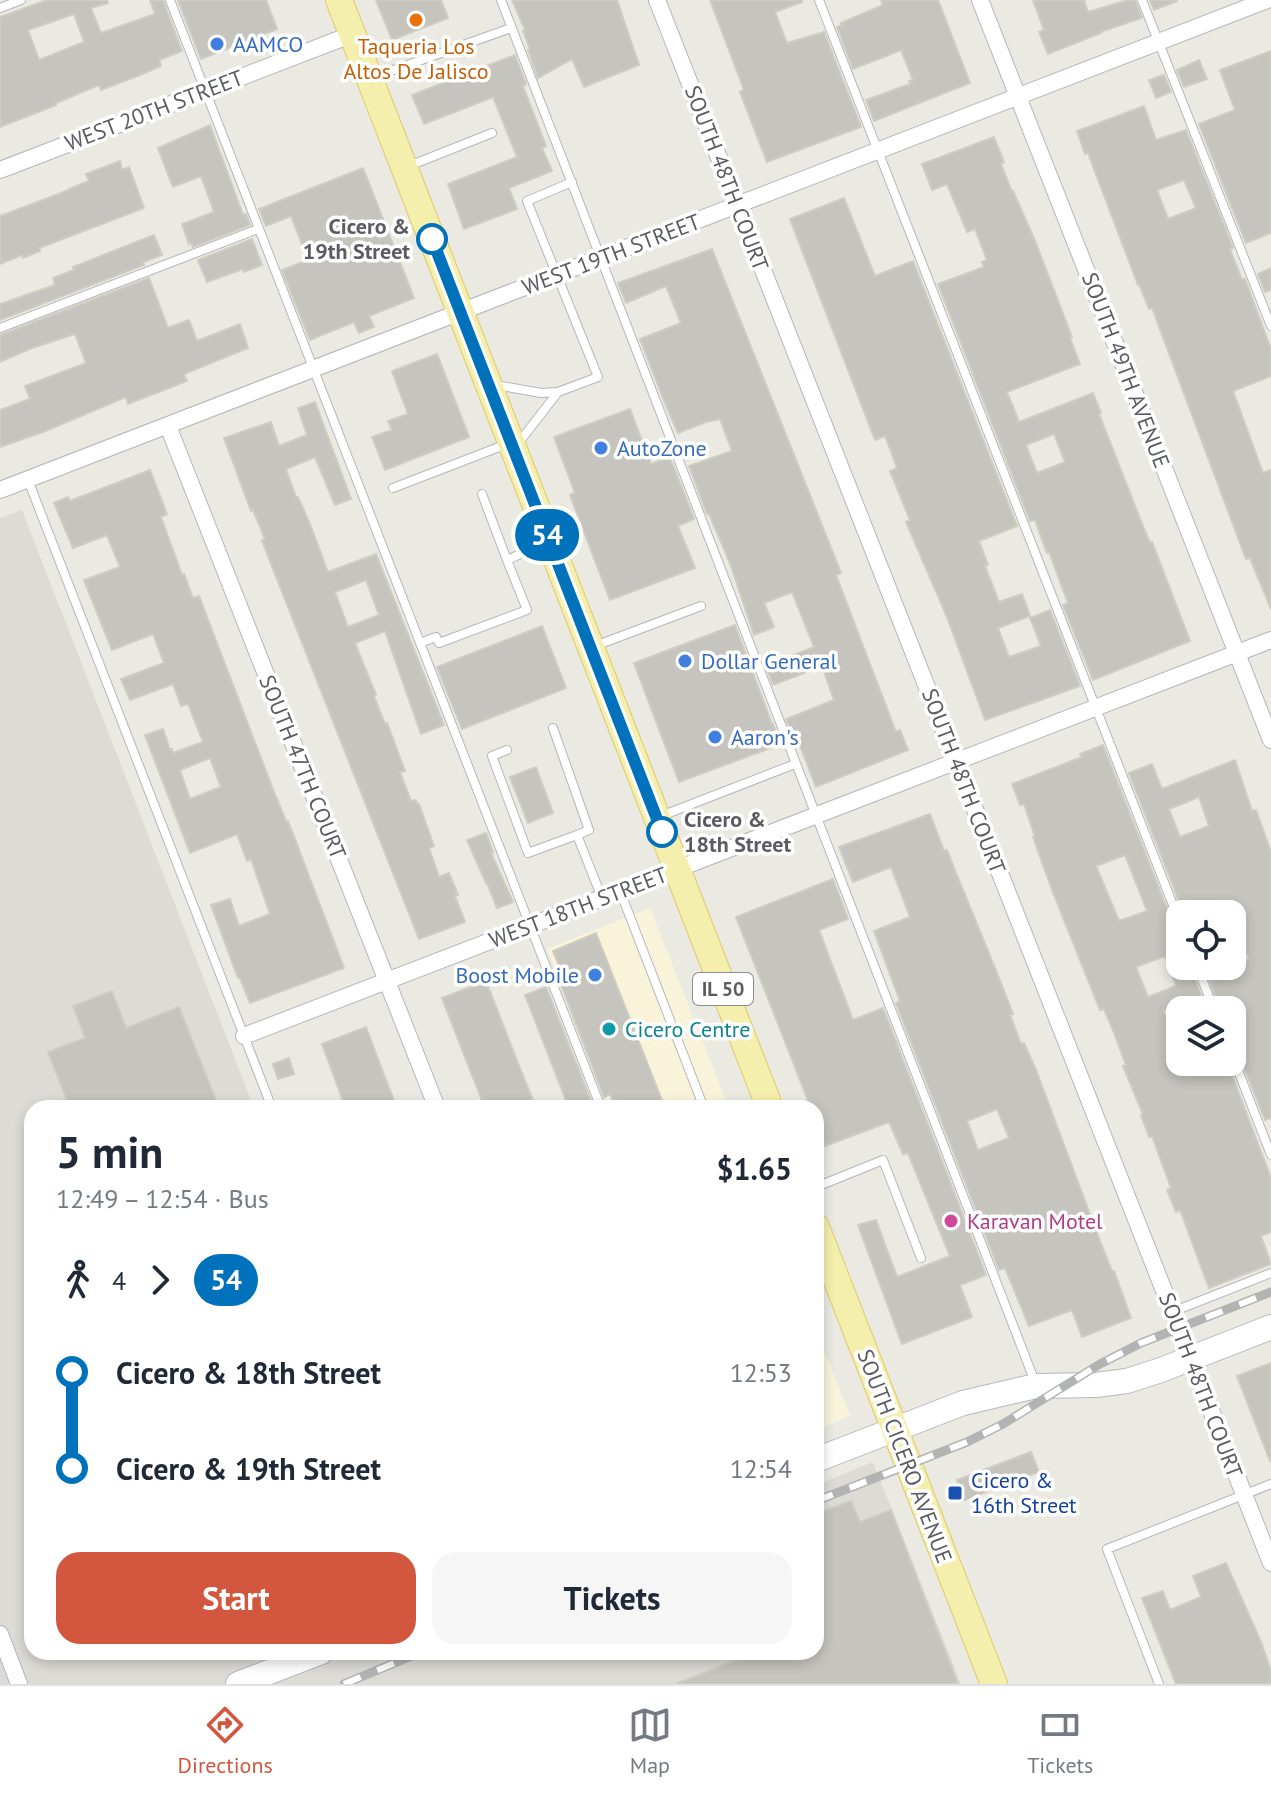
<!DOCTYPE html>
<html lang="en">
<head>
<meta charset="utf-8">
<style>
  :root { --surface:#fff; --page:#f6f6f7; --text:#1f2937; --muted:#747a83; --line:#e0e1e3; --accent:#d3573f }
  body { margin:0; font-family:"PT Sans",sans-serif; background:var(--page); color:var(--text); height:100vh; display:flex; flex-direction:column; font-size:30px; white-space:nowrap }
  * { box-sizing:border-box; margin:0 }
  p { font-size:26px; color:var(--muted) }
  .icon { flex:none; width:44px; height:44px; fill:none; stroke:currentColor; stroke-width:2; stroke-linecap:round; stroke-linejoin:round }
  .map { position:relative; flex:1; overflow:hidden }
  .panel { position:absolute; left:24px; top:1100px; width:800px; height:560px; display:flex; flex-direction:column; background:var(--surface); border-radius:24px; box-shadow:0 4px 12px #0003 }
  .panel>* { flex:none }
  .badge { padding:0 16px; border-radius:26px; font-size:28px; line-height:52px }
  .fabs { position:absolute; left:1166px; top:900px; display:grid; gap:16px }
  .fabs a { display:grid; place-items:center; width:80px; height:80px; border-radius:16px; background:var(--surface); box-shadow:0 4px 12px #0003; font-size:40px }
  .map>.badge { position:absolute; translate:-50% -50%; box-shadow:0 0 0 4px #fff }
  .legs { display:flex; align-items:center; gap:12px; height:88px; padding:0 32px; font-size:26px }
  .legs p { margin-inline-start:auto }
  .overview { display:flex; align-items:center; justify-content:space-between; height:136px; padding:0 32px }
  h1 { font-size:44px; font-weight:600; line-height:60px }
  .cta { display:flex; gap:16px; margin-top:auto; padding:16px 32px }
  .cta a { flex:1; height:92px; border-radius:24px; background:var(--accent); color:#fff; font-size:32px; font-weight:600; line-height:92px; text-align:center }
  .cta a+a { background:var(--page); color:var(--text) }
  ul { padding:0 32px; list-style:none }
  li { display:flex; align-items:center; gap:28px; height:96px; font-size:30px }
  li i { display:grid; place-items:center; width:12px; height:100%; margin:0 10px; background:currentColor }
  li i::after { content:''; width:20px; height:20px; margin:-10px; border:6px solid; border-radius:50%; background:var(--surface) }
  li p { margin-inline-start:auto }
  li:first-child i { background:linear-gradient(#0000 50%,currentColor 0) }
  li:last-child i { background:linear-gradient(currentColor 50%,#0000 0) }
  .dock { display:flex; justify-content:space-around; align-items:center; height:112px; border-top:2px solid var(--line); background:var(--surface); font-size:22px; color:var(--muted) }
  .dock a { display:grid; justify-items:center; gap:4px }
  .dock .active { color:var(--accent) }
  .map>svg:first-child { display:block }
  .commercial { fill:#f9f4d9 }
  .industrial { fill:#dddbd6 }
  .building { fill:#c6c4be; stroke:#cfccc1; stroke-width:2; fill-rule:evenodd }
  .lines { fill:none; stroke-linecap:round; stroke-linejoin:round }
  .lane-casing { stroke:#b4b6bb; stroke-width:10 }
  .street-casing { stroke:#b4b6bb; stroke-width:18 }
  .secondary-casing { stroke:#b5b7bc; stroke-width:26 }
  .primary-casing { stroke:#dfc866; stroke-width:28 }
  .lane { stroke:#fff; stroke-width:8 }
  .street { stroke:#fff; stroke-width:16 }
  .secondary { stroke:#fff; stroke-width:24 }
  .primary { stroke:#f5efad; stroke-width:26 }
  .rail-casing { stroke:#b2b3b3; stroke-width:9 }
  .rail { stroke:#fff; stroke-width:6; stroke-dasharray:18; stroke-linecap:butt }
  .line-1-casing { stroke:#fff; stroke-width:18 }
  .line-1 { stroke:#0072bc; stroke-width:12 }
  .food-dot { fill:#e8710a; stroke:#fff; stroke-width:3 }
  .shop-dot { fill:#3f7fe0; stroke:#fff; stroke-width:3 }
  .stop-1-dot { fill:#fff; stroke:#0072bc; stroke-width:4 }
  .culture-dot { fill:#0f9aa8; stroke:#fff; stroke-width:3 }
  .hotel-dot { fill:#d1479c; stroke:#fff; stroke-width:3 }
  .transit-dot { fill:#1a4fb4; stroke:#fff; stroke-width:3 }
  .labels { text-anchor:middle; stroke-width:7; stroke-linejoin:round; paint-order:stroke }
  .shield { fill:#fff; stroke:#8c8d90; stroke-width:2 }
  .shield-label { font-size:20px; font-weight:bold; fill:#5a5c61 }
  .shop-label { font-size:22px; fill:#366cbe; stroke:#fff; text-anchor:start }
  .food-label { font-size:22px; fill:#c56008; stroke:#fff }
  .street-label { font-size:22px; fill:#5a5c61; stroke:#fff }
  .stop-label { font-size:22px; font-weight:bold; fill:#5a5c61; stroke:#fff; text-anchor:end }
  .culture-label { font-size:22px; fill:#0d838f; stroke:#fff; text-anchor:start }
  .hotel-label { font-size:22px; fill:#b23c85; stroke:#fff; text-anchor:start }
  .transit-label { font-size:22px; fill:#164399; stroke:#fff; text-anchor:start }
</style>
</head>
<body>
<div class="map">
<svg width="1271" height="1684" viewBox="0 0 1271 1684">
  <rect width="100%" height="100%" fill="#ebeae2"/>
  <path class="commercial" d="M650 908 729 1108H610L547 949Z
    M816 1330 850 1416 816 1430Z"/>
  <path class="industrial" d="M22 510 254 1108H32V1652H816V1485L873 1462 961 1684H0V518Z"/>
  <path class="building" d="M47 0H107L108 3 91 8 101 33 155 14 150 0H163L182 51 159 60 161 66 140 75 101 90 99 85 56 103V105L0 127V17ZM74 14 84 42 39 60 28 30Z
    M178 0H266L277 29 201 59Z
    M376 0H441L448 18 392 40Z
    M512 0H617L639 65 584 87 572 59 538 78 528 50 530 49 523 31 525 30Z
    M710 0H802V2L775 12 787 43 824 32 861 127 767 162 740 92 744 90Z
    M881 0H938L970 83 874 121 866 100 910 84 909 81 913 80 901 50 853 69 837 27 842 25 841 23 883 5Z
    M1033 0H1084L1088 12 1128 0H1135L1142 18 1100 32 1101 33 1048 54 1039 32 1044 30Z
    M1150 0H1177V1L1154 10Z
    M1271 51V233L1246 243 1199 124 1235 110 1220 70Z
    M515 55 526 84 523 86 546 146 542 148 552 171 509 188 517 209 464 229 448 184 517 157 493 97 424 124 412 95Z
    M1199 60 1207 79 1184 87 1177 70Z
    M1164 75 1171 92 1156 98 1149 80Z
    M1144 106 1156 140 1186 130 1233 248 1230 249 1242 280 1245 279 1271 349V376L1233 391 1263 473 1271 470V609L1250 558 1246 559 1152 308 1149 309 1139 284 1138 285 1088 153 1085 154 1077 131ZM1184 180 1196 208 1168 219 1157 190Z
    M210 125 243 215 246 214 250 225 193 247 191 243 189 244 182 224 214 212 201 176 173 187 158 148Z
    M994 137 1004 162 1001 164 1012 192 1013 191 1035 241 1072 337 1070 338 1080 364 1007 392 1019 422 1093 393 1101 413 1099 414 1141 521 1150 543 1152 542 1190 641 1093 680 1063 605 1068 603 1049 552 1047 553 1035 520 1030 521 938 284 984 267 982 262 987 260 975 229 967 232 947 184 932 190 922 164ZM1054 434 1065 462 1037 473 1026 445Z
    M120 161 122 170 129 167 144 208 39 248 40 251 23 258 22 255 0 264V216L69 190V189L89 181 86 174Z
    M363 168 414 298 369 316 374 327 359 333 354 322 310 340 282 270 308 260 291 216 266 226 259 209Z
    M844 198 875 276 913 261 1017 526 979 541 988 565 985 566 999 602 1022 594 1030 616 998 628 1009 657 1041 646 1030 618 1050 610 1080 686 985 720 947 617 906 522 910 520 890 471 897 468 885 436 875 440 790 219Z
    M154 235 162 255 143 262 144 265 0 320V304L55 285 53 278 74 270 73 267Z
    M252 239 262 265 244 272 243 269 207 282 198 260Z
    M712 249 841 573 836 575 896 732 900 730 908 750 816 787 797 738 794 739 786 719 834 700 822 666 773 685 766 666 814 647 792 592 764 603 774 627 754 635 730 563 709 514H707L689 466 732 451 720 419 706 422 678 433 667 408 640 339 681 323 666 286 626 303 618 283Z
    M1271 268V290L1265 292 1258 274Z
    M149 278 168 328 189 320 197 341 240 324 248 348 184 374 187 381 128 404 126 397 43 432 0 447V410L30 399 25 386 86 363 75 334 32 348 0 362V335Z
    M437 354 469 437 385 470 372 437 392 430 388 421 408 414 392 371Z
    M315 402 351 499 335 505 315 457 286 469 296 497H298L309 522 328 572 376 554 444 725 421 734 385 631 355 643 376 695 374 696 385 724 387 723 405 771 400 772 411 801 416 800 417 804H419L425 821 434 846 429 848 439 877 449 873 458 895 455 896 465 922 419 939 280 587 262 540 265 539 253 510 251 511 224 438 271 422 279 446 307 435 298 408ZM366 580 379 615 348 627 335 592Z
    M630 409 651 464 669 457 675 470 694 519 678 526 695 568 610 600 570 495 575 493 554 437Z
    M150 470 167 514 161 517 182 575 184 574 193 598 199 596 274 792 286 821H288L344 968 250 1003 240 978H238L211 905 230 899 239 926 270 914 251 859 247 861 237 834 190 853 145 735 163 729 170 750 172 749 173 753 203 742 188 704 181 706 173 684 130 700 121 679 164 663 153 634 112 650 84 580 120 567 107 535 73 548 54 503 68 497 70 501ZM210 758 221 787 190 799 180 770Z
    M735 625 772 724H773L781 744 679 782 634 663Z
    M542 626 566 688 462 729 437 667Z
    M1103 745 1180 942V966H1190L1206 1010H1163L1175 1039 1166 1043 1177 1072 1204 1062H1227L1271 1178V1232L1261 1236 1271 1264 1209 1288 1180 1210 1176 1212 1167 1190 1171 1188 1152 1136 1149 1137 1141 1115 1143 1114 1123 1066 1126 1065 1114 1033 1104 1009 1100 1010 1052 890 1033 837H1035L1024 804 1020 805 1012 784 1082 757 1080 754ZM1125 855 1147 911 1119 921 1096 866ZM1165 956 1176 986 1148 997 1136 967Z
    M1235 760 1252 811 1256 810 1271 852V1118L1265 1120 1242 1062H1246L1232 1025V1010H1221L1204 966H1232L1249 959 1232 914 1227 903 1198 914H1184L1129 773 1152 764 1162 789ZM1199 797 1209 826 1180 837 1169 809Z
    M536 767 553 813 528 823 510 777Z
    M930 814 944 851 947 850 954 868 995 968 1013 1014 1010 1015 1021 1044 1024 1043 1036 1070 1100 1241 1112 1271H1114L1131 1318 1082 1337 1072 1310 1029 1326 1005 1268 999 1270 896 1003 900 1001 874 931 910 917 891 867 853 882 839 847ZM997 1109 1009 1138 978 1150 967 1121Z
    M486 833 493 852 491 853 513 902 497 908 487 883H486L467 840Z
    M833 879 848 919 819 930 853 1020 883 1008 986 1275 960 1285 972 1317 902 1344 858 1225 876 1220 897 1277 950 1256 908 1153 903 1154 889 1122 825 1146 816 1122V1108H811L736 917Z
    M596 933 665 1108H615L610 1094 604 1097 560 982 565 980 553 951Z
    M486 981 514 1053 536 1108H485L468 1065 442 998Z
    M546 987 591 1101 573 1108H569L525 995Z
    M112 991 126 1028 179 1007 219 1108H70L48 1052 85 1038 73 1006Z
    M366 1027 386 1080 397 1108H346L342 1098 322 1044Z
    M289 1058 294 1074 278 1079 273 1064Z
    M1271 1363V1460L1270 1461 1237 1376Z
    M1031 1452 1039 1472 965 1500 957 1480Z
    M851 1501 860 1522 891 1510 958 1684H676L756 1652H816V1514Z
    M1226 1563 1261 1642 1271 1671V1684H1176L1142 1598 1163 1591 1170 1610 1201 1597 1193 1576Z"/>
  <g class="lines">
    <defs>
      <path id="lane" d="M170 0 601 1108
        M501 0 1035 1382
        M819 0 1180 923
        M1142 0 1271 326
        M0 8 21 0
        M374 77 511 28
        M409 166 492 133
        M0 328 258 229
        M496 385 541 393 558 392 517 445
        M558 392 598 377 527 201 572 182
        M28 480 272 1108
        M393 488 507 444
        M482 494 507 560 545 543
        M420 643 436 637 439 643 527 610 507 560
        M595 646 701 606
        M553 728 589 830 577 835
        M507 750 492 756 528 853 577 835 602 898
        M661 816 795 764
        M620 891 704 1108
        M1197 966 1214 1010
        M1232 1055 1271 1155
        M816 1187 883 1160 921 1258
        M1172 1312 1271 1273
        M816 1396 817 1400 816 1401
        M1159 1684 1107 1549 1271 1484"/>
      <path id="street" d="M657 0 1271 1563
        M980 0 1271 740
        M0 170 353 34
        M168 426 437 1108
        M0 490 1267 0
        M244 1036 1271 640
        M0 1634 19 1684"/>
      <path id="secondary" d="M816 1460 963 1403 1036 1386 1096 1385 1127 1381 1161 1370 1271 1327
        M238 1684 321 1652"/>
      <path id="primary" d="M339 0 770 1108
        M816 1227 994 1684"/>
    </defs>
    <use href="#lane" class="lane-casing"/>
    <use href="#street" class="street-casing"/>
    <use href="#secondary" class="secondary-casing"/>
    <use href="#primary" class="primary-casing"/>
    <use href="#lane" class="lane"/>
    <use href="#street" class="street"/>
    <use href="#secondary" class="secondary"/>
    <use href="#primary" class="primary"/>
    <defs>
      <path id="rail" d="M816 1501 967 1442 1003 1424 1100 1364 1141 1343 1271 1292
        M344 1684 421 1652"/>
    </defs>
    <use href="#rail" class="rail-casing"/>
    <use href="#rail" class="rail"/>
  </g>
  <g class="lines">
    <defs>
      <path id="line-1" d="M432 239 662 832"/>
    </defs>
    <use href="#line-1" class="line-1-casing"/>
    <use href="#line-1" class="line-1"/>
  </g>
  <circle class="food-dot" cx="416" cy="20" r="8"/>
  <g class="shop-dot">
    <circle cx="217" cy="44" r="8"/>
    <circle cx="601" cy="448" r="8"/>
    <circle cx="685" cy="661" r="8"/>
    <circle cx="715" cy="737" r="8"/>
    <circle cx="595" cy="975" r="8"/>
  </g>
  <g class="stop-1-dot">
    <circle cx="432" cy="239" r="14"/>
    <circle cx="662" cy="832" r="14"/>
  </g>
  <circle class="culture-dot" cx="609" cy="1029" r="8"/>
  <circle class="hotel-dot" cx="951" cy="1221" r="8"/>
  <rect class="transit-dot" x="947" y="1485" width="16" height="16" rx="4"/>
  <g class="labels">
    <rect class="shield" x="693" y="973" width="60" height="32" rx="6"/>
    <g class="shield-label">
      <text x="723" y="996">IL 50</text>
    </g>
    <g class="shop-label">
      <text x="233" y="52">AAMCO</text>
      <text x="617" y="456">AutoZone</text>
      <text x="701" y="669">Dollar General</text>
      <text x="731" y="745">Aaron's</text>
      <text x="579" y="983" text-anchor="end">Boost Mobile</text>
    </g>
    <g class="food-label">
      <text x="416" y="54">Taqueria Los<tspan x="416" dy="25">Altos De Jalisco</tspan></text>
    </g>
    <g class="street-label">
      <text transform="translate(154 110) rotate(-21)" y="8">WEST 20TH STREET</text>
      <text transform="translate(727 178) rotate(69)" y="8">SOUTH 48TH COURT</text>
      <text transform="translate(611 254) rotate(-21)" y="8">WEST 19TH STREET</text>
      <text transform="translate(1126 370) rotate(69)" y="8">SOUTH 49TH AVENUE</text>
      <text transform="translate(303 767) rotate(68)" y="8">SOUTH 47TH COURT</text>
      <text transform="translate(964 781) rotate(69)" y="8">SOUTH 48TH COURT</text>
      <text transform="translate(578 907) rotate(-21)" y="8">WEST 18TH STREET</text>
      <text transform="translate(1201 1385) rotate(69)" y="8">SOUTH 48TH COURT</text>
      <text transform="translate(905 1456) rotate(69)" y="8">SOUTH CICERO AVENUE</text>
    </g>
    <g class="stop-label">
      <text x="410" y="234">Cicero &amp;<tspan x="410" dy="25">19th Street</tspan></text>
      <text x="684" y="827" text-anchor="start">Cicero &amp;<tspan x="684" dy="25">18th Street</tspan></text>
    </g>
    <g class="culture-label">
      <text x="625" y="1037">Cicero Centre</text>
    </g>
    <g class="hotel-label">
      <text x="967" y="1229">Karavan Motel</text>
    </g>
    <g class="transit-label">
      <text x="971" y="1488">Cicero &amp;<tspan x="971" dy="25">16th Street</tspan></text>
    </g>
  </g>
</svg>
<div class="fabs">
<a><svg class="icon" aria-label="locate" viewBox="0 0 24 24"><circle cx="12" cy="12" r="6"/><path d="M12 2v4M12 18v4M2 12h4M18 12h4"/></svg></a>
<a><svg class="icon" aria-label="layers" viewBox="0 0 24 24"><path d="M12 4l9 5-9 5-9-5zM3 14l9 5 9-5"/></svg></a>
</div>
<b class="badge" style="left:547px;top:535px;background:#0072bc;color:#fff">54</b>
<section class="panel">
<div class="overview"><div><h1>5 min</h1><p>12:49 – 12:54 · Bus</p></div><b>$1.65</b></div>
<div class="legs"><svg class="icon" aria-label="walk" viewBox="0 0 24 24"><circle cx="13" cy="4" r="2"/><path d="M13 8l-2 6 4 7M11 14l-3 7M7 12l3-4h3l4 4"/></svg>4<svg class="icon" aria-label="forward" viewBox="0 0 24 24"><path d="M9 5l7 7-7 7"/></svg><b class="badge" style="background:#0072bc;color:#fff">54</b></div>
<ul>
<li><i style="color:#0072bc"></i><b>Cicero &amp; 18th Street</b><p>12:53</p></li>
<li><i style="color:#0072bc"></i><b>Cicero &amp; 19th Street</b><p>12:54</p></li>
</ul>
<div class="cta"><a>Start</a><a>Tickets</a></div>
</section>
</div>
<nav class="dock">
<a class="active"><svg class="icon" aria-label="directions" viewBox="0 0 24 24"><path d="M12 3l9 9-9 9-9-9zM9 14v-3h6M13 9l2 2-2 2"/></svg>Directions</a>
<a><svg class="icon" aria-label="map" viewBox="0 0 24 24"><path d="M3 6l6-2 6 2 6-2v14l-6 2-6-2-6 2zM9 4v14M15 6v14"/></svg>Map</a>
<a><svg class="icon" aria-label="tickets" viewBox="0 0 24 24"><path d="M3 7h18v10H3zM15 7v10"/></svg>Tickets</a>
</nav>
</body>
</html>
